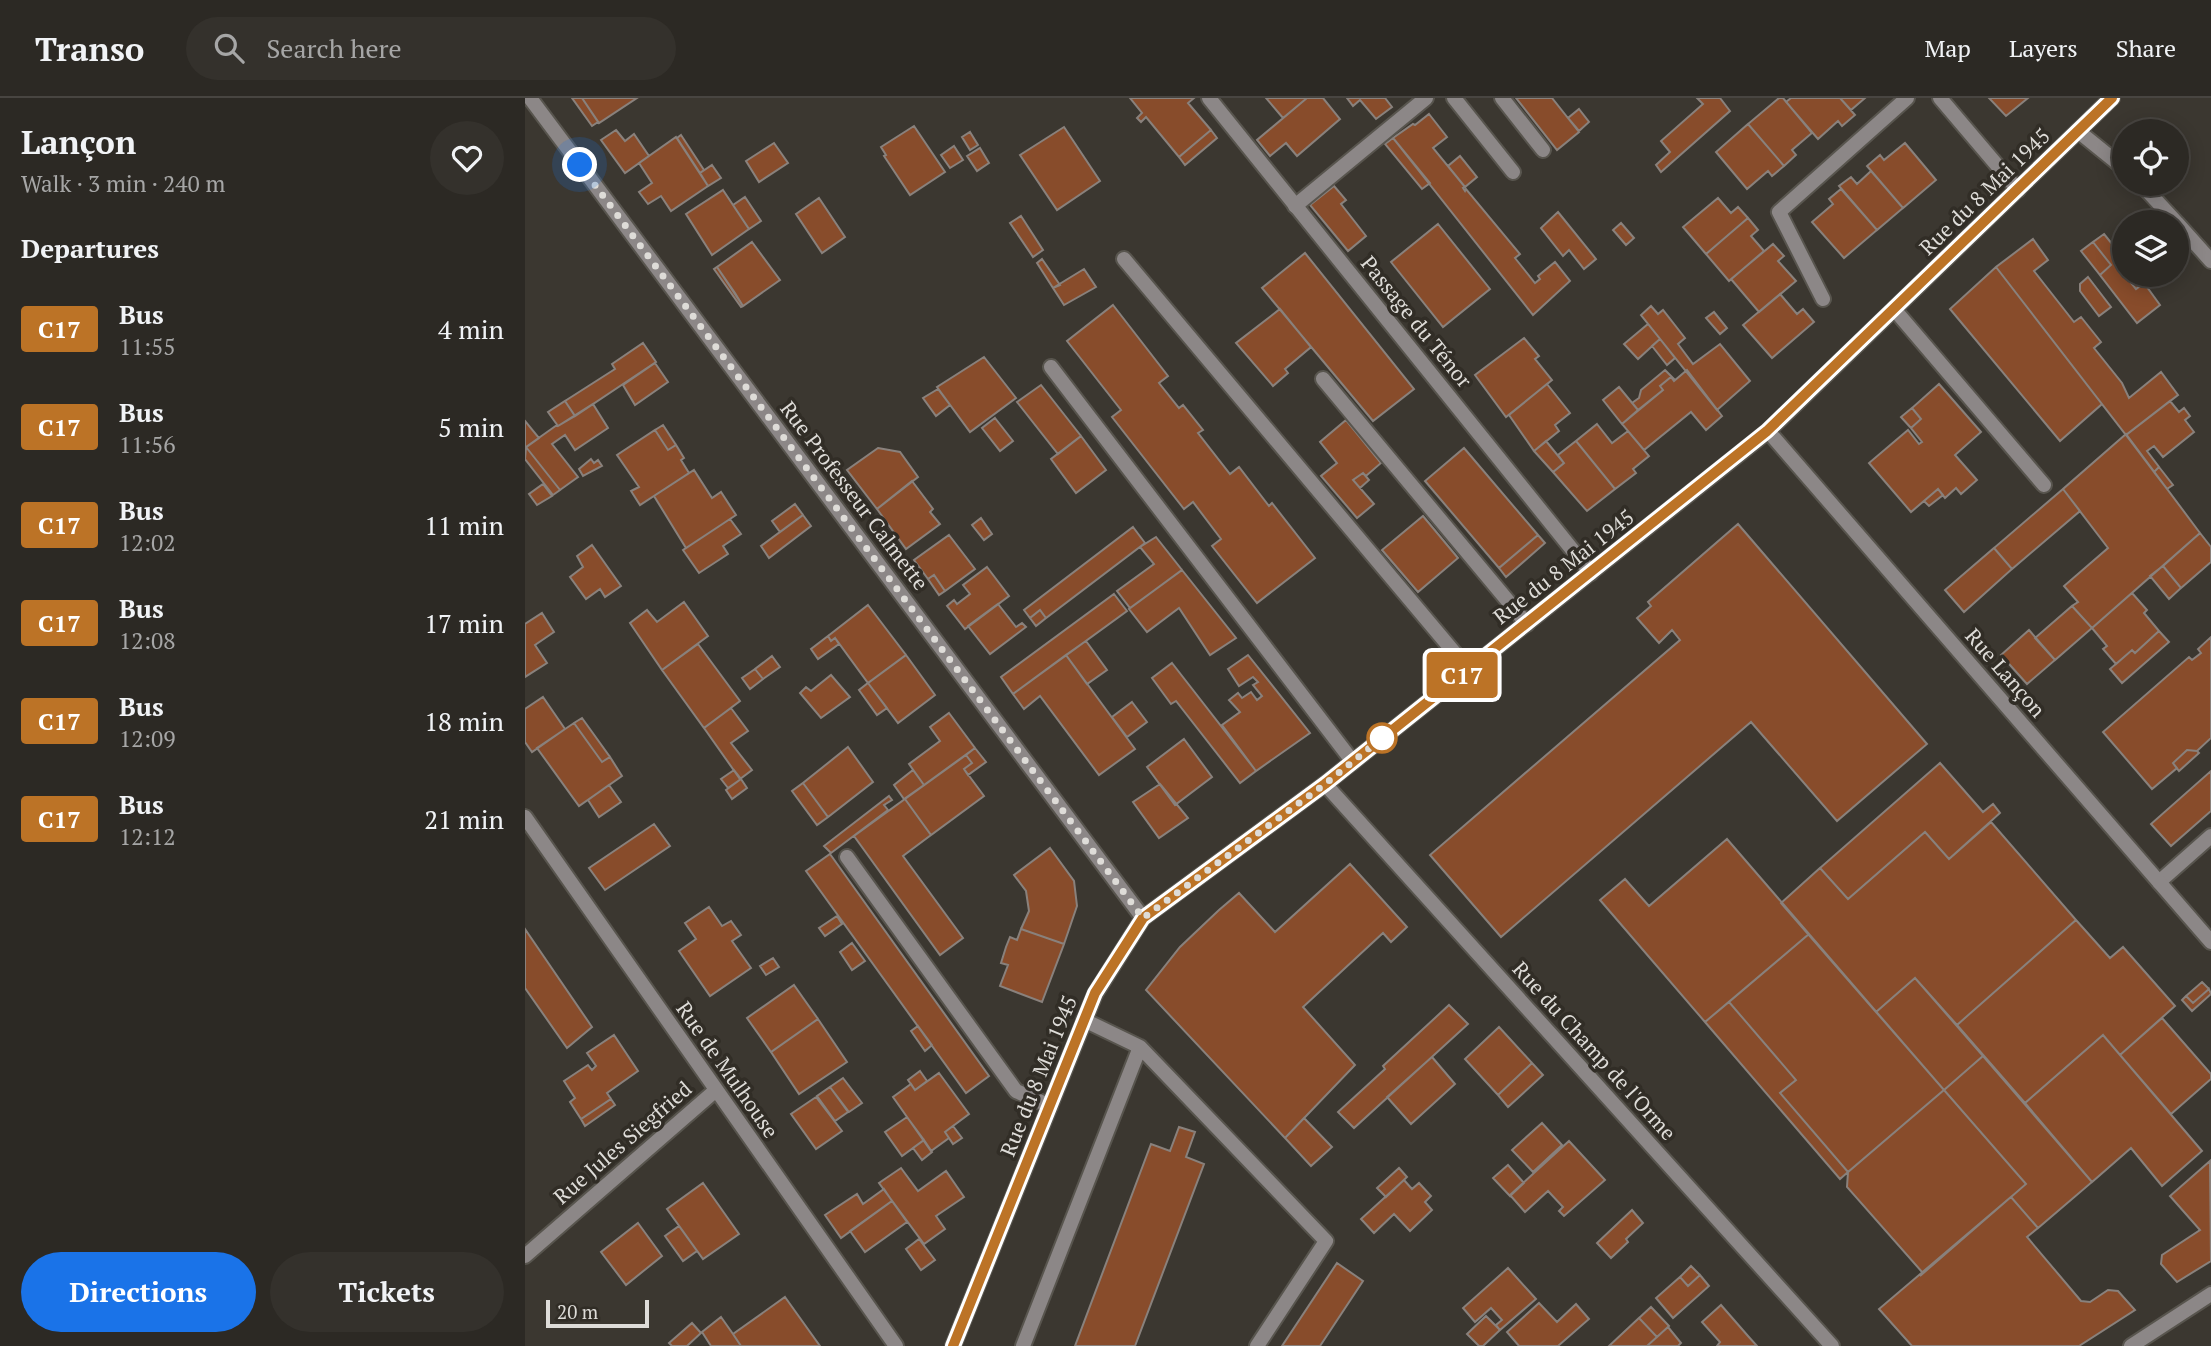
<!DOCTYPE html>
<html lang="en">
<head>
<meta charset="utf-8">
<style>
  :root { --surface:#2c2924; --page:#34312c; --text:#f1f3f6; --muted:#a6a6a6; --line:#484541; --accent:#1a73e8 }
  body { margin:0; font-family:"PT Serif",serif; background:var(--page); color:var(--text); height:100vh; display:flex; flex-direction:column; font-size:26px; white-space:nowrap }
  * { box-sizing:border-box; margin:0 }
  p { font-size:23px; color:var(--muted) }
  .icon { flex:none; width:38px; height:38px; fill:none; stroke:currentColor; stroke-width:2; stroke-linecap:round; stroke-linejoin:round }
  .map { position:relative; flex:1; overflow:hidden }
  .drawer { display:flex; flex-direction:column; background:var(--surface); width:525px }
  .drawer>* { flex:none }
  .badge { padding:0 14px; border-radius:5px; font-size:24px; line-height:46px }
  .buttons { position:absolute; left:1587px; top:21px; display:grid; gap:14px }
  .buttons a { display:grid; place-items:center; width:77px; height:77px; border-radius:50%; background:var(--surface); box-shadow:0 4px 18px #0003,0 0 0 2px var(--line); font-size:35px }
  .scale { position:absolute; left:21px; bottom:18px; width:103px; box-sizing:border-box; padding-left:7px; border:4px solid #dedcd8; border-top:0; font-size:19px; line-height:24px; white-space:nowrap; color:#dedcd8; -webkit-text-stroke:5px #312d26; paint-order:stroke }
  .you { position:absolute; width:35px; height:35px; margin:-18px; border:5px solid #fff; border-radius:50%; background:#1a73e8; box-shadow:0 0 0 10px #1a73e833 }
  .map>.badge { position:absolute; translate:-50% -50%; box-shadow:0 0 0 4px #fff }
  h2 { padding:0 21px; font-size:26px; line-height:63px }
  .round { display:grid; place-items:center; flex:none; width:74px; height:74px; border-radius:37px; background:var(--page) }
  .headline { display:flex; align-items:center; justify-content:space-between; height:119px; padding:0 21px }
  h1 { font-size:33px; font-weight:800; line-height:52px }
  .action { display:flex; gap:14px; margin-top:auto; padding:14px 21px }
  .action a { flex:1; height:80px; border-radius:42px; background:var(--accent); color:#fff; font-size:28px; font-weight:800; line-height:80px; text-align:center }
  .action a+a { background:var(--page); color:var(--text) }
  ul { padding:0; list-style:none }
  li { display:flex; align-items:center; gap:21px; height:98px; padding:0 21px }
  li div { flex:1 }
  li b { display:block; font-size:26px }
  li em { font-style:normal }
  li .badge { min-width:77px; font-weight:700; text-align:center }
  header { display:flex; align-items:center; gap:42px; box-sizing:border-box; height:98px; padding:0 35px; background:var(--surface); border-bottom:2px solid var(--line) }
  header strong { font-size:33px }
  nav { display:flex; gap:38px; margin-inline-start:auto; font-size:24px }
  .search { width:490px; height:63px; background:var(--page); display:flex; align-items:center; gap:18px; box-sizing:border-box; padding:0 24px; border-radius:38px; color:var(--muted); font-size:26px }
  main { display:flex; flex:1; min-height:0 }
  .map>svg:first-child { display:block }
  .building { fill:#884c2b; stroke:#89817c; stroke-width:2 }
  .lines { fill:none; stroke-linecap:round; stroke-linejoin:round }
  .service-casing { stroke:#58554e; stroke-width:18 }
  .minor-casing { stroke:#58554e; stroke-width:18 }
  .tertiary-casing { stroke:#58554e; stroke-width:18 }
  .service { stroke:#8c8787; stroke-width:14 }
  .minor { stroke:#8c8787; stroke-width:14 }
  .tertiary { stroke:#8c8787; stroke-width:14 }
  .line-casing { stroke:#fff; stroke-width:16 }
  .line { stroke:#bc7326; stroke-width:10 }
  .walk { stroke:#dedcd8; stroke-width:7; stroke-dasharray:0 12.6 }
  .stop-dot { fill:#fff; stroke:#bc7326; stroke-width:3.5 }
  .labels { text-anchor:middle; stroke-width:7; stroke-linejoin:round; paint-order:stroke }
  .street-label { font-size:21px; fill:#dedcd8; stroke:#312d26 }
</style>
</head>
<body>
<header>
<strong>Transo</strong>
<div class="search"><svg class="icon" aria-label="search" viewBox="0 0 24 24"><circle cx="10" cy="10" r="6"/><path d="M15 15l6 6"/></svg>Search here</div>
<nav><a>Map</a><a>Layers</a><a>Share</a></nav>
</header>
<main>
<section class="drawer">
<div class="headline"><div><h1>Lançon</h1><p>Walk · 3 min · 240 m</p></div><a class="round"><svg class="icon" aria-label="heart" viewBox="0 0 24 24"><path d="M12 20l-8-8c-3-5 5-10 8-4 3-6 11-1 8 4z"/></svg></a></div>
<h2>Departures</h2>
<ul>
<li><span class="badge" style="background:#bc7326;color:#fff">C17</span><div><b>Bus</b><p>11:55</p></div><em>4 min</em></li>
<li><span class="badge" style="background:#bc7326;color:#fff">C17</span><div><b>Bus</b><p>11:56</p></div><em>5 min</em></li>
<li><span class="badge" style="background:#bc7326;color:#fff">C17</span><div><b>Bus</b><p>12:02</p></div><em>11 min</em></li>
<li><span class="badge" style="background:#bc7326;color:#fff">C17</span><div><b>Bus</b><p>12:08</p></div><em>17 min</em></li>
<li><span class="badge" style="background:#bc7326;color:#fff">C17</span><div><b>Bus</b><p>12:09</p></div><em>18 min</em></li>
<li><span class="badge" style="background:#bc7326;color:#fff">C17</span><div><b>Bus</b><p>12:12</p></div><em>21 min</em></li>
</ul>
<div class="action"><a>Directions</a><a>Tickets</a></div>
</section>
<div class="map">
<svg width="1686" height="1248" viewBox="0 0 1686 1248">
  <rect width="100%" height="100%" fill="#3b3730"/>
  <path class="building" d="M47 0H57L73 24 67 28Z
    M57 0H112L74 25Z
    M605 0H669L663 5 686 32 654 59 621 19 616 24 612 20 617 15Z
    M741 0H782L758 20Z
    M782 0H798L815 21 772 58 761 45 745 58 732 42Z
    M822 0H860L867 9 851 21 835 2 828 8Z
    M991 0H1027L1054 34 1032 52Z
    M1172 0H1195L1205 13 1136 74 1131 67 1145 54 1136 43 1178 6Z
    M1254 0H1258L1287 35 1267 52 1271 57 1259 68 1223 26Z
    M1266 0H1315L1330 17 1317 28 1313 23 1293 41 1261 4Z
    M1315 0H1340L1326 12Z
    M1464 0H1503L1481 18Z
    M1054 11 1064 24 1054 33 1043 20Z
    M904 16 922 39 908 50 940 89 938 90 940 93 941 91 995 156 990 160 1010 185 1015 181 1013 178 1030 164 1045 183 1008 217 868 40 888 26 890 27Z
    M1223 26 1259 68 1247 78 1243 73 1222 91 1191 54Z
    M389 28 420 74 385 97 359 58 361 57 356 49Z
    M539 29 575 83 532 112 495 57Z
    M91 32 100 43 109 36 124 58 100 75 76 42Z
    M686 32 692 40 660 67 654 59Z
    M445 34 453 47 445 52 437 39Z
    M156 37 179 72 175 75 152 40Z
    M151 39 183 88 146 113 136 98 123 106 114 94 127 85 114 65Z
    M868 40 905 85 897 91 860 46Z
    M249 45 263 65 234 84 221 63Z
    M1380 45 1411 82 1378 110 1342 68 1355 57 1359 62Z
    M429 48 438 62 425 70 416 57Z
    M455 50 464 65 452 73 442 58Z
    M935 58 952 79 940 89 923 68Z
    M187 67 196 80 183 88 175 75Z
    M1346 73 1378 110 1352 132 1314 88 1326 79 1332 86Z
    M809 88 821 102 816 106 841 138 823 153 785 107Z
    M1316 91 1352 132 1319 160 1287 124 1308 106 1304 101Z
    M198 92 224 131 187 157 161 116Z
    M220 99 236 123 224 131 208 107Z
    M294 100 320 139 297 155 271 116Z
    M1193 100 1206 115 1213 109 1223 120 1181 156 1158 129Z
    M1033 114 1071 161 1059 171 1044 152 1038 158 1016 130Z
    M496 118 518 152 508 159 485 125Z
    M1223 120 1233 132 1226 138 1239 153 1204 183 1181 156Z
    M1096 125 1109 140 1101 147 1088 132Z
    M913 126 965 191 918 229 866 164Z
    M1579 136 1600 162V177H1607L1603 181 1611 191 1619 185 1635 207 1612 225 1575 177 1586 167 1568 144Z
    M1508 141 1523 162 1509 173 1549 224 1556 219 1576 244 1569 250 1597 285 1604 300 1636 274 1653 297 1601 337 1471 169Z
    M227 144 255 182 218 208 192 169Z
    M1568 144 1586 167 1575 177 1556 153Z
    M1248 146 1259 158 1253 163 1271 183 1234 214 1206 181Z
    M780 155 889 291 848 323 737 190Z
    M517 161 535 187 528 190 512 165Z
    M192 169 210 195 218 208 216 209 189 171Z
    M1471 169 1577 306 1535 343 1425 211Z
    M559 171 571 189 539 207 528 190Z
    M1607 177H1612L1619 185 1611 191 1603 181Z
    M1563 179 1586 209 1574 218 1555 193V186Z
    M1255 196 1272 216 1278 211 1289 224 1247 260 1218 227Z
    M588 207 643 278 634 285 654 310 658 307 678 332 673 335 705 376 714 369 744 408 747 405 790 460 732 505 687 448 696 441 668 404 659 411 587 319 596 312 542 243Z
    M1126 208 1133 216 1138 212 1160 240 1153 246 1168 266 1195 246 1225 283 1192 312 1116 217Z
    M755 211 786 249 760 271 763 275 748 288 711 245Z
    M1189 214 1202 230 1195 236 1181 220Z
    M1123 226 1135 241 1113 261 1099 246Z
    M999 240 1014 258 1010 261 1027 282 981 319 950 277Z
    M1135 241 1150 260 1142 267 1127 248Z
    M118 245 131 264 50 318 40 303 90 271 87 266Z
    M459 259 491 300 445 334 412 289Z
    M130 265 143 284 110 307 98 287Z
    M1140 272 1150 282 1146 279 1135 288 1138 292 1113 312 1107 305 1114 300 1116 292Z
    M1162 272 1197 318 1181 332 1166 314 1119 352 1097 326 1138 292 1135 288 1146 279 1149 283Z
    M1022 286 1045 315 1030 327 1034 333 1009 353 984 317Z
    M1414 286 1456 334 1430 357 1452 382 1436 396 1431 390 1420 400 1413 391 1386 414 1344 365 1383 332 1394 346 1397 344 1386 330 1396 321 1387 310Z
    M516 287 556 338 533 356 492 304Z
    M1094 289 1113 312 1097 326 1078 302Z
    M413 291 425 307 411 318 398 300Z
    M40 303 50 318 33 328 23 314Z
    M1645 303 1654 314 1659 310 1665 318 1660 322 1669 334 1638 359 1629 348 1622 353 1634 369 1629 374 1601 337Z
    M68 306 83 330 50 352 40 337 27 346 53 379 35 392 1 349 32 327 33 328Z
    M1387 310 1396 321 1386 330 1376 319Z
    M470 320 488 343 475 353 457 330Z
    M821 322 856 365 841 378 838 375 828 382 849 406 832 420 796 378 812 365 795 344Z
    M0 323 14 340 0 350Z
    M1072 326 1087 345 1103 333 1124 358 1108 371 1111 375 1090 391 1051 343Z
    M138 327 151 347 143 352 130 332Z
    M130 332 143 352 151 347 159 360 156 362 164 375 115 407 106 393 114 389 92 357Z
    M1601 336 1675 435 1567 530 1547 508 1553 504 1539 488 1583 450 1538 391Z
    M556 338 581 372 551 395 526 361Z
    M1021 343 1039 365 1028 374 1009 353Z
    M1051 343 1090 391 1062 413 1028 374 1039 365 1033 357Z
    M1 349 35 392 28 397 0 361Z
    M353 350 375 354 393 379 352 411 322 372Z
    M939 350 1013 437 974 470 900 383Z
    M66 361 69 365 73 362 77 368 58 378 54 371Z
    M1634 369 1648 387 1642 391 1629 374Z
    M169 372 187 400 196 394 211 417 161 450 129 398Z
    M838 375 844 382 835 390 828 382Z
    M387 383 408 411 405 414 415 426 381 451 352 411Z
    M18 386 27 398 12 407 4 396Z
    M1413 391 1418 397 1404 408 1399 403Z
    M1538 391 1555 413 1487 471 1469 450Z
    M270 406 278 417 255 434 247 423Z
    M278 417 286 428 244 460 236 448Z
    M898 418 933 460 893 494 857 452Z
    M456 420 467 436 459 442 447 427Z
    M205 421 216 436 198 448 203 456 174 475 158 452Z
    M1213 426 1402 646 1312 723 1226 624 976 839 905 757 1155 542 1147 532 1134 545 1112 520 1126 508 1123 504Z
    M608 429 620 445 521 520 515 512 505 520 499 512Z
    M1675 435 1686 449V464L1656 490 1638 468Z
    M424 437 450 471 420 493 409 477 403 481 389 462Z
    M1013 437 1020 445 981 479 974 470Z
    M631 439 657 472 605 510 592 493 629 466 615 449Z
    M67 447 96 488 80 499 75 491 61 501 45 479 58 469 52 458Z
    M1469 450 1487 471 1439 514 1420 492Z
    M1638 468 1656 490 1644 501 1625 478Z
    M462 469 484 498 440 531 422 508 429 502 432 506 445 496 438 487Z
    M657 472 711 540 685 557 654 510 622 534 604 511Z
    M409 477 420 493 414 497 403 481Z
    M1607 495 1622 512 1619 515 1634 533 1610 555 1607 552 1591 566 1578 551 1582 548 1567 530Z
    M589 496 602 513 488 596 476 579Z
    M159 504 183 538 137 572 105 525 122 512 132 524Z
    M473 506 491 529 497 525 501 529 465 556 443 528Z
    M343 507 381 557 343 585 310 540 306 543 303 538Z
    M1547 508 1567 530 1530 562 1510 540Z
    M515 512 521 520 511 528 505 520Z
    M17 515 29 534 10 547 22 565 0 579V526Z
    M1504 532 1530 562 1502 586 1476 557Z
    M1634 533 1644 544 1597 585 1585 571 1607 552 1610 555Z
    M303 538 306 543 310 540 314 546 293 561 286 551Z
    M1686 539V640L1672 653 1662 652 1648 665 1652 670 1627 691 1578 634 1664 559 1667 562 1676 555 1673 551Z
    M561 543 582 572 562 586 541 557Z
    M173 546 215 603 179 630 137 572Z
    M381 557 410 597 373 625 343 585Z
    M541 557 610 651 574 677 515 598 499 611 488 596Z
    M723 557 785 635 731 673 697 627 715 614 704 602 713 595 717 600 726 594 732 602 737 598 728 587 733 584 728 579 714 588 703 571Z
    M247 558 255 569 238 581 230 571Z
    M647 565 731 673 715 685 651 603 646 606 627 580Z
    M230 571 238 581 225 591 217 580Z
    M306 577 325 599 296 620 275 595 281 589 286 593Z
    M343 585 362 610 352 617 334 592Z
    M18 599 40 631 7 654 0 644V611Z
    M607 604 622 624 602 639 587 619Z
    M206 610 223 633 206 645 227 672 215 681 179 630Z
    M424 615 450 650 399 687 384 666 415 643 405 629Z
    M57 620 85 659 77 664 49 625Z
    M49 625 77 664 85 659 97 678 54 708 12 650Z
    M659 641 687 679 650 707 622 669Z
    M323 649 348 684 303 719 278 685Z
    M450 650 461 664 443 677 439 671 447 665 441 657Z
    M1662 652 1672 653 1674 655 1654 673 1648 665Z
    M441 657 447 665 439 671 459 698 406 737 380 701Z
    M1415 665 1458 714 1468 706 1475 715 1424 761 1400 734 1323 801 1295 770Z
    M209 672 216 681 203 690 196 681Z
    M388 672 399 687 379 701 369 687Z
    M1686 673V713L1646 748 1626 726Z
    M216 681 222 690 207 701 201 692Z
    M278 685 303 719 292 727 267 693Z
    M635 686 663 720 634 740 608 704Z
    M84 687 96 704 74 719 63 702Z
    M364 698 367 702 359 707 363 712 306 755 299 748Z
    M380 701 406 737 378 758 438 840 415 857 329 738Z
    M1466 724 1551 822 1432 927 1390 880 1351 914 1256 805 1295 770 1323 801 1400 734 1424 761Z
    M129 726 145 748 80 792 64 770Z
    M1202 741 1284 836 1180 924 1075 802 1100 781 1124 808Z
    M525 750 549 783 552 808 539 846 496 831 504 813 501 793 489 777Z
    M305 756 464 978 441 995 281 773Z
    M825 766 882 829 866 844 858 835 778 909 830 967 760 1040 621 892 655 849 694 812 714 795 750 834Z
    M184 809 197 828 206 823 216 837 207 843 226 870 185 898 154 853 171 841 160 825Z
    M312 818 317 826 300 838 294 830Z
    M1551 822 1585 860 1598 849 1650 908 1595 957 1578 937 1500 1005 1432 927Z
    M0 831 67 929 42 950 0 890Z
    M496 831 539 846 517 904 475 888 483 867 476 865 481 849 485 839 492 842Z
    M1284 836 1419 992 1323 1074 1255 995 1271 982 1204 904Z
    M327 845 340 863 327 872 315 854Z
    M248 860 254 869 241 877 235 868Z
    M1390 880 1458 958 1419 992 1351 914Z
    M1677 884 1684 891 1668 905 1661 898Z
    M269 887 293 921 246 954 222 920Z
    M1684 891 1686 896 1667 913 1657 902 1661 898 1668 905Z
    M1204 904 1271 982 1255 995 1323 1074 1315 1081 1180 924Z
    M924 907 943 926 829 1030 813 1014 860 971 858 968Z
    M1637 920 1686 976V981L1646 1016 1595 957Z
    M293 921 322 964 274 996 246 954Z
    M393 928 407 947 400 953 386 933Z
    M974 929 1007 965 973 997 940 961Z
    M89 937 113 973 82 995 86 1001 56 1021 45 1004 50 1000 39 983 63 967 67 972 71 968 62 955Z
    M1578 937 1677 1053 1637 1088 1606 1050 1567 1084 1500 1005Z
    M1458 958 1567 1084 1513 1130 1486 1099 1501 1086 1419 992Z
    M907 959 930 986 886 1026 862 999Z
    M1007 965 1018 977 983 1009 973 997Z
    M395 973 402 983 390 992 383 982Z
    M414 975 444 1016 420 1034 424 1040 406 1053 368 999 386 986 390 992Z
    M318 980 337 1005 324 1014 305 989Z
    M305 989 323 1014 310 1023 292 998Z
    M1419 992 1501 1086 1395 1178 1397 1174 1322 1089 1323 1074Z
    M291 999 317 1033 291 1051 266 1016Z
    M86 1001 90 1007 60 1028 56 1021Z
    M382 1019 399 1042 377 1058 360 1034Z
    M779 1020 807 1049 786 1068 760 1040Z
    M1017 1025 1037 1047 1008 1074 987 1052Z
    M428 1028 437 1040 428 1046 420 1034Z
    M654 1029 670 1034 661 1059 679 1066 610 1248H550L626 1046 645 1053Z
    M399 1042 407 1054 397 1062 388 1050Z
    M1044 1043 1080 1082 1039 1118 1034 1113 1038 1109 1023 1093 1000 1114 985 1097Z
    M1685 1063 1686 1163 1652 1184 1636 1166 1637 1157 1675 1132 1645 1098Z
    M983 1067 999 1085 985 1098 968 1080Z
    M376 1070 393 1093 421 1073 439 1099 411 1118 420 1131 399 1146 354 1085Z
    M874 1070 882 1079 861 1099 852 1090Z
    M879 1082 887 1091 894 1085 906 1098 900 1104 907 1112 885 1133 869 1116 849 1135 836 1121Z
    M178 1085 214 1136 178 1161 142 1111Z
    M359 1091 367 1103 316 1140 300 1117 332 1096 338 1106Z
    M1486 1099 1513 1130 1502 1139 1556 1203 1565 1204 1583 1192 1593 1193 1610 1212 1554 1248H1387L1354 1211Z
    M367 1103 382 1124 340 1154 325 1133Z
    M1107 1112 1118 1125 1101 1141 1103 1144 1086 1160 1072 1145Z
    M113 1125 137 1158 101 1187 76 1154Z
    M154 1128 172 1153 158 1163 140 1138Z
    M394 1141 410 1162 396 1172 381 1151Z
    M812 1165 838 1183 795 1248H757Z
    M1166 1168 1175 1177 1163 1188 1155 1179Z
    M983 1170 1011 1201 975 1232 971 1227 977 1222 966 1210 950 1224 938 1210Z
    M1175 1177 1184 1188 1148 1220 1131 1200 1155 1179 1163 1188Z
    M260 1199 295 1248H216L208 1236Z
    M1014 1205 1032 1224 1051 1206 1064 1221 1033 1248H994L982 1234Z
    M1196 1207 1223 1238 1232 1248H1192L1195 1244 1177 1224Z
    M1126 1209 1144 1228 1132 1239 1114 1220Z
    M961 1218 975 1232 958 1248H954L942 1236Z
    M196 1219 208 1236 216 1248H186L177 1234Z
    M1114 1220 1132 1239 1122 1248H1084Z
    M167 1225 176 1235 162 1248H147L144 1245Z
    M1143 1229 1156 1245 1153 1248H1122Z"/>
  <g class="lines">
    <defs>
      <path id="service" d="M929 0 988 74
        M977 0 1018 52
        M1553 33 1600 71
        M1616 86 1651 124
        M770 108 901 0
        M1652 125 1686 163
        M599 161 944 572
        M1298 201 1254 114 1382 0
        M1369 211 1519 387
        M526 269 828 664
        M798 281 1002 526
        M322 759 491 993 525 1008
        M1634 784 1686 738
        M559 922 615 949 801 1143 732 1248
        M498 1248 615 949"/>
      <path id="minor" d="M5 0 618 820
        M684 0 1066 475
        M1415 0 1493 92
        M1243 333 1686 844
        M800 686 1307 1248
        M0 719 371 1248
        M0 1158 191 992
        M1606 1248 1686 1196"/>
      <path id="tertiary" d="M428 1248 570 896 618 820 800 686 1243 333 1587 0"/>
    </defs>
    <use href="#service" class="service-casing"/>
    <use href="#minor" class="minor-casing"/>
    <use href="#tertiary" class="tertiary-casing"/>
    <use href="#service" class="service"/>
    <use href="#minor" class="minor"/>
    <use href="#tertiary" class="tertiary"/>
  </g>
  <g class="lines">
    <defs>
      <path id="line" d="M428 1248 570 895 618 820 800 686 1242 333 1587 0"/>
    </defs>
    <use href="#line" class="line-casing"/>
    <use href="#line" class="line"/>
    <path class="walk" d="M55 67 618 820 800 686 857 640"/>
  </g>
  <circle class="stop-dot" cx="857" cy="640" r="14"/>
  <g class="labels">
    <g class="street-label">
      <text transform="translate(1460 94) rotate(-44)" y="7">Rue du 8 Mai 1945</text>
      <text transform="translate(891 224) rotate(51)" y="7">Passage du Ténor</text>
      <text transform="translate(329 398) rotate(53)" y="7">Rue Professeur Calmette</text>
      <text transform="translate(1039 469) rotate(-38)" y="7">Rue du 8 Mai 1945</text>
      <text transform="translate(1480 575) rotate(49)" y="7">Rue Lançon</text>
      <text transform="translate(1069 953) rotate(48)" y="7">Rue du Champ de l'Orme</text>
      <text transform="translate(202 972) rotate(55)" y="7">Rue de Mulhouse</text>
      <text transform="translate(514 978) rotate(-68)" y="7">Rue du 8 Mai 1945</text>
      <text transform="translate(98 1045) rotate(-41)" y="7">Rue Jules Siegfried</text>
    </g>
  </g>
</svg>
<div class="buttons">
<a><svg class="icon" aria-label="locate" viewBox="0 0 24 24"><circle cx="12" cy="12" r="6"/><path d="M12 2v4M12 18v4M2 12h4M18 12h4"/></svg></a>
<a><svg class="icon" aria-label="layers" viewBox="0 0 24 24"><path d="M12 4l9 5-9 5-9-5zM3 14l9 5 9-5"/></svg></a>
</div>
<div class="scale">20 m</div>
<div class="you" style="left:55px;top:67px"></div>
<b class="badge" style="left:937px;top:577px;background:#bc7326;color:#fff">C17</b>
</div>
</main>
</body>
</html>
